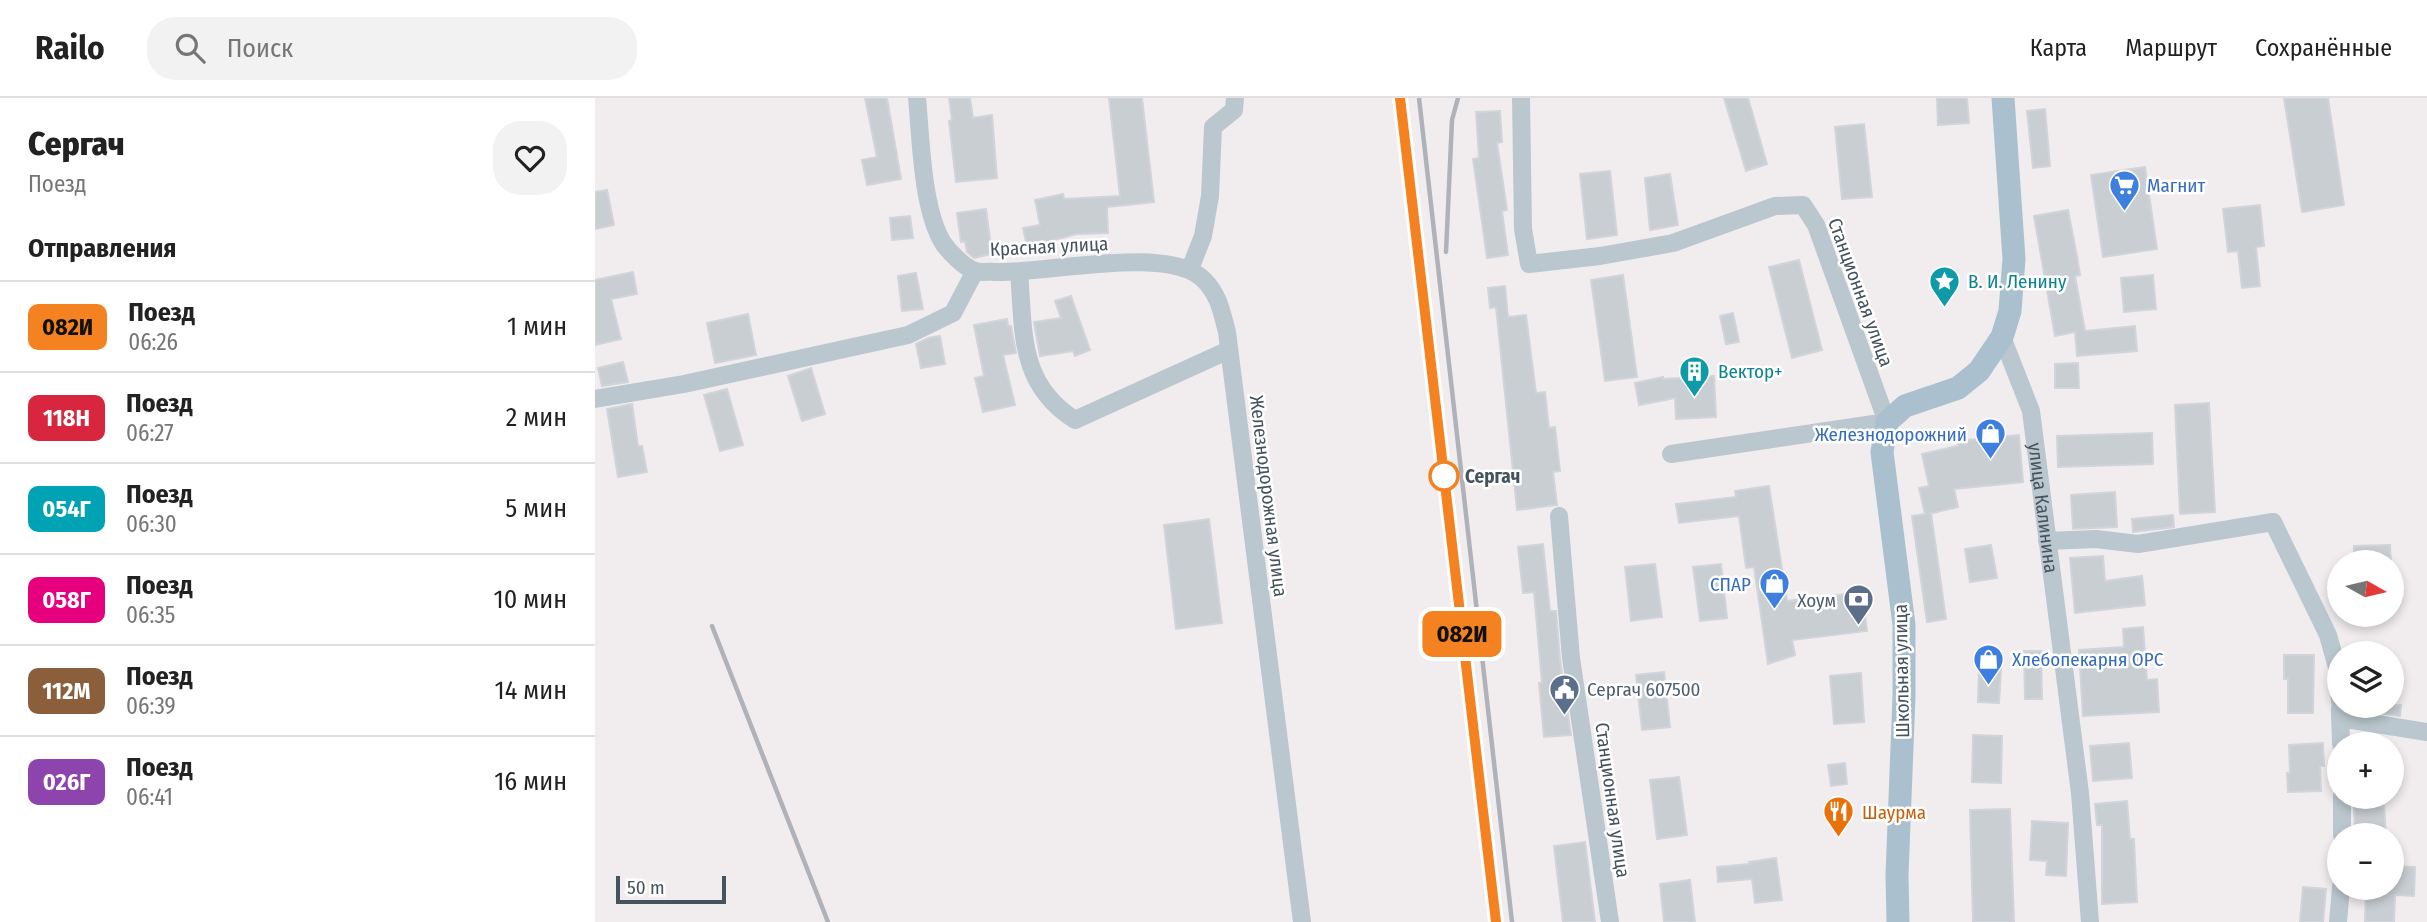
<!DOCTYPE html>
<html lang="ru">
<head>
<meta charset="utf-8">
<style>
  :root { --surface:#fff; --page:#f2f2f2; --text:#222; --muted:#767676; --line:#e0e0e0 }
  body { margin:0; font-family:"Fira Sans Condensed",sans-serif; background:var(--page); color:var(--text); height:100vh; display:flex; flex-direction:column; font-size:26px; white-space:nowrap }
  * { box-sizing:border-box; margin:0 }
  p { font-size:23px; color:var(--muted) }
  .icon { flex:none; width:38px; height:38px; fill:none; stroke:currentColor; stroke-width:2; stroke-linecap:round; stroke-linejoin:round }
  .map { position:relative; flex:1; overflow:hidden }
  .sheet { display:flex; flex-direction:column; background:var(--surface); width:595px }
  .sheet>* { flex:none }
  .badge { padding:0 14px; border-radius:10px; font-size:24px; line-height:46px }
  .needle { width:46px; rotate:98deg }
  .fabs { position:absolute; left:1732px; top:452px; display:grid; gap:14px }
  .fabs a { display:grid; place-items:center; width:77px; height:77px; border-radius:50%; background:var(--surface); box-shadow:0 4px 10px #0003; font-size:35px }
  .scale { position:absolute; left:21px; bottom:18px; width:110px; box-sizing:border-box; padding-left:7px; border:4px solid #44535d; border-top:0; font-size:19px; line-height:24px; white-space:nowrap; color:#44535d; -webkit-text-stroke:5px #fff; paint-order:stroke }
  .map>.badge { position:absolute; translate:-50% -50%; box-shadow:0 0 0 4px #fff }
  h2 { padding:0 28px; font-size:26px; line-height:63px }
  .round { display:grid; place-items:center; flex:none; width:74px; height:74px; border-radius:28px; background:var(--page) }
  .overview { display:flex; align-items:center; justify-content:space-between; height:119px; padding:0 28px }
  h1 { font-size:33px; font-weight:800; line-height:52px }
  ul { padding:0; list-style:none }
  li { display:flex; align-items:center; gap:21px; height:91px; padding:0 28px; border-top:2px solid var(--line) }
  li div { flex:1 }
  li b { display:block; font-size:26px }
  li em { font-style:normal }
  li .badge { min-width:77px; font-weight:700; text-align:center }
  header { display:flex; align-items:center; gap:42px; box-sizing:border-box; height:98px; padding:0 35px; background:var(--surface); border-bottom:2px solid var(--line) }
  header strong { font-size:33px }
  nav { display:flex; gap:38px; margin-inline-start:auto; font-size:24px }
  .search { width:490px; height:63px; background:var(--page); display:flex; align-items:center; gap:18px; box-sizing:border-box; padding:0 24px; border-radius:28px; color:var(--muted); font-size:26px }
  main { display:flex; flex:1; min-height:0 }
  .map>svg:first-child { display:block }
  .building { fill:#c9ced3; stroke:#d1d4da; stroke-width:2 }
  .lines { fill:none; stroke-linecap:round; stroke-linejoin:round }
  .minor { stroke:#bac7ce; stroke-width:18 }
  .major { stroke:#abc0cf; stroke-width:23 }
  .rail { stroke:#afb3b9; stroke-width:4.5 }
  .line-casing { stroke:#fff; stroke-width:16 }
  .line { stroke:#f58220; stroke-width:10 }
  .stop-dot { fill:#fff; stroke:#f58220; stroke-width:3.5 }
  .labels { text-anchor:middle; stroke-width:5; stroke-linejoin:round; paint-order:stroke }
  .shop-label { font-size:19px; fill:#366cbe; stroke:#fff; text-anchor:start }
  .street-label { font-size:19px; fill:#44535d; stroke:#fff }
  .culture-label { font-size:19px; fill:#0d838f; stroke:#fff; text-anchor:start }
  .stop-label { font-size:19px; font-weight:bold; fill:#44535d; stroke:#fff; text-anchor:start }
  .service-label { font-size:19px; fill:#4e5e75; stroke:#fff; text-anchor:end }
  .food-label { font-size:19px; fill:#c56008; stroke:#fff; text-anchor:start }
</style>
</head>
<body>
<header>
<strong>Railo</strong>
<div class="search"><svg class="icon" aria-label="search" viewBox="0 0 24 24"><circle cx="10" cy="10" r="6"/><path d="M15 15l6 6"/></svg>Поиск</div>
<nav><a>Карта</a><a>Маршрут</a><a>Сохранённые</a></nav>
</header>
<main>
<section class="sheet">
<div class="overview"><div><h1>Сергач</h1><p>Поезд</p></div><a class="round"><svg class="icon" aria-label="heart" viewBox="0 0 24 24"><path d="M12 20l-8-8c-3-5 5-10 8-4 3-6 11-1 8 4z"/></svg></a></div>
<h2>Отправления</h2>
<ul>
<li><span class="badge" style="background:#f58220;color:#111">082И</span><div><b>Поезд</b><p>06:26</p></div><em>1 мин</em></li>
<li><span class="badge" style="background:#d7263d;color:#fff">118Н</span><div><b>Поезд</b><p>06:27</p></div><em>2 мин</em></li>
<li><span class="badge" style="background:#00a3b4;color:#fff">054Г</span><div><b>Поезд</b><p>06:30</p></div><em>5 мин</em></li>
<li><span class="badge" style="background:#e6007e;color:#fff">058Г</span><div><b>Поезд</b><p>06:35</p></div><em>10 мин</em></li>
<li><span class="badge" style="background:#8b5e3c;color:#fff">112М</span><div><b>Поезд</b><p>06:39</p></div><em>14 мин</em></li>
<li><span class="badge" style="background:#8e44ad;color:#fff">026Г</span><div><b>Поезд</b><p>06:41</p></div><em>16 мин</em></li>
</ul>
</section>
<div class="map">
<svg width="1832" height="824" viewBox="0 0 1832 824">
  <rect width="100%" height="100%" fill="#f1edee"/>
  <path class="building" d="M270 0H292L306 81 272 87 267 62 282 59Z
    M354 0H375L378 20 397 17 402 80 361 84 354 23 357 22Z
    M514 0H547L559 104 512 109 513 135 482 136 443 146 444 151 433 153 428 130 445 127 440 102 468 96 469 101 525 98Z
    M1129 0H1153L1172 66 1151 73Z
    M1342 0H1372L1374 25 1343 27Z
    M1689 0H1733L1749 107 1707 114Z
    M1450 11 1455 68 1438 70 1432 13Z
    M905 13 907 44 902 45 912 112 907 113 913 157 892 160 878 61 884 60 881 14Z
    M1269 26 1277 99 1247 101 1240 29Z
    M1550 69 1562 151 1508 159 1496 77Z
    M1015 73 1022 137 992 141 985 76Z
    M1075 76 1083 127 1055 132 1050 80Z
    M12 92 19 127 0 131V94Z
    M1665 107 1669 148 1661 149 1665 188 1647 190 1643 153 1633 154 1628 111Z
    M391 111 397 156 379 160 372 154 370 143 366 144 362 115Z
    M1473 112 1482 158 1485 177 1480 178 1490 233 1540 228 1542 253 1482 258 1480 234 1460 238 1439 118Z
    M315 118 318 140 297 142 295 120Z
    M1204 162 1227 252 1197 260 1174 169Z
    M38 174 42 196 16 201 26 241 0 247V182Z
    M321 175 328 211 307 213 303 178Z
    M1028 177 1042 279 1010 283 996 182Z
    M1558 177 1561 211 1529 214 1526 180Z
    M910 188 913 219 931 217 941 295 950 294 954 330 960 329 965 373 958 374 962 407 922 412 901 209 895 210 893 190Z
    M476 198 495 252 480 258 478 253 445 258 439 224 466 220 460 203Z
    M1138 215 1144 244 1131 246 1125 218Z
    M153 216 161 257 120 265 112 225Z
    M412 221 413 228H416L421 255 408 257 420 307 388 314 380 280 389 278 379 227Z
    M345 238 350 266 326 270 321 246 333 240Z
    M28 264 33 284 7 288 3 270Z
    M1483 265 1484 290H1460V266Z
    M216 270 230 316 207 323 193 278Z
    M1119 278 1121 319 1081 321 1080 300 1044 307 1040 285 1068 279V281Z
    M132 291 148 347 125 353 109 297Z
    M1614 305 1620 414 1585 416 1580 307Z
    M37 306 43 348H47L52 374 23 379 12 311Z
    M1557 335 1558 366 1463 369 1462 338Z
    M1424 337 1428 384 1359 391 1363 409 1333 416 1336 415 1351 521 1332 524 1317 418 1330 416 1324 390 1334 388 1327 356 1363 348 1362 343Z
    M1174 388 1192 503 1267 494 1272 533 1197 542 1200 557 1173 566 1159 469 1151 470 1144 418 1084 425 1081 406 1141 399 1140 393Z
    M1520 394 1522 429 1478 431 1476 397Z
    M1578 417 1579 429 1538 434 1537 421Z
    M614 421 627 525 581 531 569 427Z
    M948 446 955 513H961L965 562 976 637 949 639 944 585H947L939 494 928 495 923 449Z
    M1396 447 1402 480 1375 484 1370 451Z
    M1795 447 1796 464H1759V448Z
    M1508 458 1510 483 1547 478 1550 507 1480 515 1475 460Z
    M1060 466 1067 519 1036 523 1030 469Z
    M1126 466 1132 520 1105 523 1098 469Z
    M1548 529 1552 582 1562 581 1564 614 1488 618 1484 552 1529 549 1528 531Z
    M1429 553H1446L1447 601H1430Z
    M1689 557H1719L1718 615H1693V581H1689Z
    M1384 570 1406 571 1404 605 1383 604Z
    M1069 574 1075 629 1047 632 1041 577Z
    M1266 575 1269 624 1239 626 1235 578Z
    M1761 607H1806L1805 618 1760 611Z
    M1378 637 1407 638 1406 685 1377 684Z
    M1534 645 1537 680 1498 683 1495 648Z
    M1728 645 1729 668H1725L1726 693 1693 694 1692 675H1695L1694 647Z
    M1250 665 1252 686 1236 688 1233 667Z
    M1084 679 1092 737 1062 741 1055 682Z
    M1532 703 1535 741H1539L1542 804 1507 806V727H1502L1500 706Z
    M1789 708 1791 737H1760L1759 709Z
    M1415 711 1419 824H1378L1375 712Z
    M1437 723 1473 725 1471 778 1451 777 1452 763 1435 762Z
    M990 744 1000 824H968L959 748Z
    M1181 760 1187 802 1160 805 1157 781 1123 784 1122 769 1155 766 1154 764Z
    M1797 768 1820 769 1819 798 1800 797 1799 824H1770L1771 789H1797Z
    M1095 782 1100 824H1069L1065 786Z
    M1708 789 1731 791 1728 824H1705Z"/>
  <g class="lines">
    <g class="minor">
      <path d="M322 0C326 41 327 111 348 145 355 155 369 169 380 173 386 175 395 173 401 174 451 176 574 146 609 182 624 197 627 215 632 234L707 824"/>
      <path d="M926 0 928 131 934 166 1005 158 1078 145 1180 108 1208 107 1221 127 1292 324 1076 356"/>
      <path d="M595 171 608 138 615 98 618 29 639 12 640 0"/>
      <path d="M424 174C429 233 423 286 480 322L634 252"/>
      <path id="s1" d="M1407 239 1436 313 1485 695 1495 824"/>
      <path d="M0 301 89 286 313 237 358 215 380 173"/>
      <path d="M964 418 976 560 1015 824"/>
      <path d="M1452 443 1501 441 1543 446 1678 424 1733 537 1743 573 1745 604"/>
      <path d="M1745 611 1746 646"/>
      <path d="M1745 620 1832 634"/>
      <path d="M1747 698V737"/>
      <path d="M1743 824 1746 789"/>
    </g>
    <path class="major" d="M1303 824 1302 777 1309 598V527L1287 354 1292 324 1310 308 1363 290 1384 273 1407 239 1415 213 1419 161 1408 0"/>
    <path class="rail" d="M805 0 900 824
      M824 0 917 824
      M851 154 857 22 863 0
      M117 528 233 824"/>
  </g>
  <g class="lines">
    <defs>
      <path id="line" d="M805 0 901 824"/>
    </defs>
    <use href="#line" class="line-casing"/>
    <use href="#line" class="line"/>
  </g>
  <defs>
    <symbol id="supermarket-pin" viewBox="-11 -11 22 30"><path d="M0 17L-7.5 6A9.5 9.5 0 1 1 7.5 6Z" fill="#3f7fe0" stroke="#fff"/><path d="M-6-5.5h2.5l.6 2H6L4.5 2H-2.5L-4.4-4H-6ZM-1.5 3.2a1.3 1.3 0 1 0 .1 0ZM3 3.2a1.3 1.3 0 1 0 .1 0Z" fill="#fff"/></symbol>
    <symbol id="sight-pin" viewBox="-11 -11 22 30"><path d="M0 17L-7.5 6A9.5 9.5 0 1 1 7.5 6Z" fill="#0f9aa8" stroke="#fff"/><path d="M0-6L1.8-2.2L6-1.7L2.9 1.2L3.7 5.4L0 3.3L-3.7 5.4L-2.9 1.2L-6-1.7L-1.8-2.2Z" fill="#fff"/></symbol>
    <symbol id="building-pin" viewBox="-11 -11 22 30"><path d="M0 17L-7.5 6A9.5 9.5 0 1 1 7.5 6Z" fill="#0f9aa8" stroke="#fff"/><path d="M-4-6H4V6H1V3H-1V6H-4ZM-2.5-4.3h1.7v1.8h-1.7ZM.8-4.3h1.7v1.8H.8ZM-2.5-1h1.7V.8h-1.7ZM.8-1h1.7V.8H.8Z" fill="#fff"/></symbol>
    <symbol id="shop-pin" viewBox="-11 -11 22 30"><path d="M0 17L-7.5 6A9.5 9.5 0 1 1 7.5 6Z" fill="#3f7fe0" stroke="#fff"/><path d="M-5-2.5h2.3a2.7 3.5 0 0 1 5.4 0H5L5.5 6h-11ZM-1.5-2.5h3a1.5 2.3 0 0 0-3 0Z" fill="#fff"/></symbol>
    <symbol id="bank-pin" viewBox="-11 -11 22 30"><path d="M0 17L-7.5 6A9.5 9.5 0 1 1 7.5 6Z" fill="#5c6f8a" stroke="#fff"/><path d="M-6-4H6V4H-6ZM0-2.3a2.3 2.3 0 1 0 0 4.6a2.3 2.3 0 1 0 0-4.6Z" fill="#fff"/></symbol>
    <symbol id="civic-pin" viewBox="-11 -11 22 30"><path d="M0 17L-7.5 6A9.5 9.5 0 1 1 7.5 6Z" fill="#5c6f8a" stroke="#fff"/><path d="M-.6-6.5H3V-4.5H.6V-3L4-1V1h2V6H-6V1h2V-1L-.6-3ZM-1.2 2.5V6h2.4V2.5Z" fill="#fff"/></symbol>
    <symbol id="restaurant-pin" viewBox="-11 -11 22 30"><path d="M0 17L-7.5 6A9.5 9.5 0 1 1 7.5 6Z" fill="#e8710a" stroke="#fff"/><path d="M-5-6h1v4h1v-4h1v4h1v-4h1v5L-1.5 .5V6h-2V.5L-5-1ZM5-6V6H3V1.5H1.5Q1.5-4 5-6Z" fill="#fff"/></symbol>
  </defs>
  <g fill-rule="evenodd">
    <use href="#supermarket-pin" x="1512" y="70" width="35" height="47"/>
    <use href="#sight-pin" x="1332" y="166" width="35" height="47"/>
    <use href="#building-pin" x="1082" y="256" width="35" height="47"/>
    <use href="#shop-pin" x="1378" y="318" width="35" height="47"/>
    <use href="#shop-pin" x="1162" y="468" width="35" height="47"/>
    <use href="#bank-pin" x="1246" y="484" width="35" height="47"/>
    <use href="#shop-pin" x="1376" y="544" width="35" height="47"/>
    <use href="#civic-pin" x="952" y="574" width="35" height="47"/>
    <use href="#restaurant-pin" x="1226" y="696" width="35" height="47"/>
  </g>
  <circle class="stop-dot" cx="849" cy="378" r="14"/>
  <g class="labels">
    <g class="shop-label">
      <text x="1552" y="94">Магнит</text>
      <text x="1372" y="343" text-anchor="end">Железнодорожний</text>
      <text x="1156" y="493" text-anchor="end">СПАР</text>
      <text x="1417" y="568">Хлебопекарня ОРС</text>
    </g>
    <g class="street-label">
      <text transform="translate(454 148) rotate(-3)" y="7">Красная улица</text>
      <text transform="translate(1266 194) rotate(70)" y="7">Станционная улица</text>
      <text transform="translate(674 398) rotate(83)" y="7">Железнодорожная улица</text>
      <text dy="7" stroke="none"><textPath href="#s1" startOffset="177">улица Калинина</textPath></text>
      <text transform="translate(1306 573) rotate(-91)" y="7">Школьная улица</text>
      <text transform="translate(1018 702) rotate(82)" y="7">Станционная улица</text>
    </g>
    <g class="culture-label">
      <text x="1373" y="190">В. И. Ленину</text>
      <text x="1123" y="280">Вектор+</text>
    </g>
    <g class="stop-label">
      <text x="870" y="385">Сергач</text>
    </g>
    <g class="service-label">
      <text x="1241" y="509">Хоум</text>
      <text x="992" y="598" text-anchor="start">Сергач 607500</text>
    </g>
    <g class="food-label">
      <text x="1267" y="721">Шаурма</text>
    </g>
  </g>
</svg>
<div class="fabs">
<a><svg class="needle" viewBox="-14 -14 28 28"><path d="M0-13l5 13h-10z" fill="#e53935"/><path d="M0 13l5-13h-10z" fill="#767676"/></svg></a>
<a><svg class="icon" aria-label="layers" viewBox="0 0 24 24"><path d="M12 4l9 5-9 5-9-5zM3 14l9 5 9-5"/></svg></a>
<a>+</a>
<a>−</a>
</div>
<div class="scale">50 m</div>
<b class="badge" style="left:867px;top:536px;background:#f58220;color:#111">082И</b>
</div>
</main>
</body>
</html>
